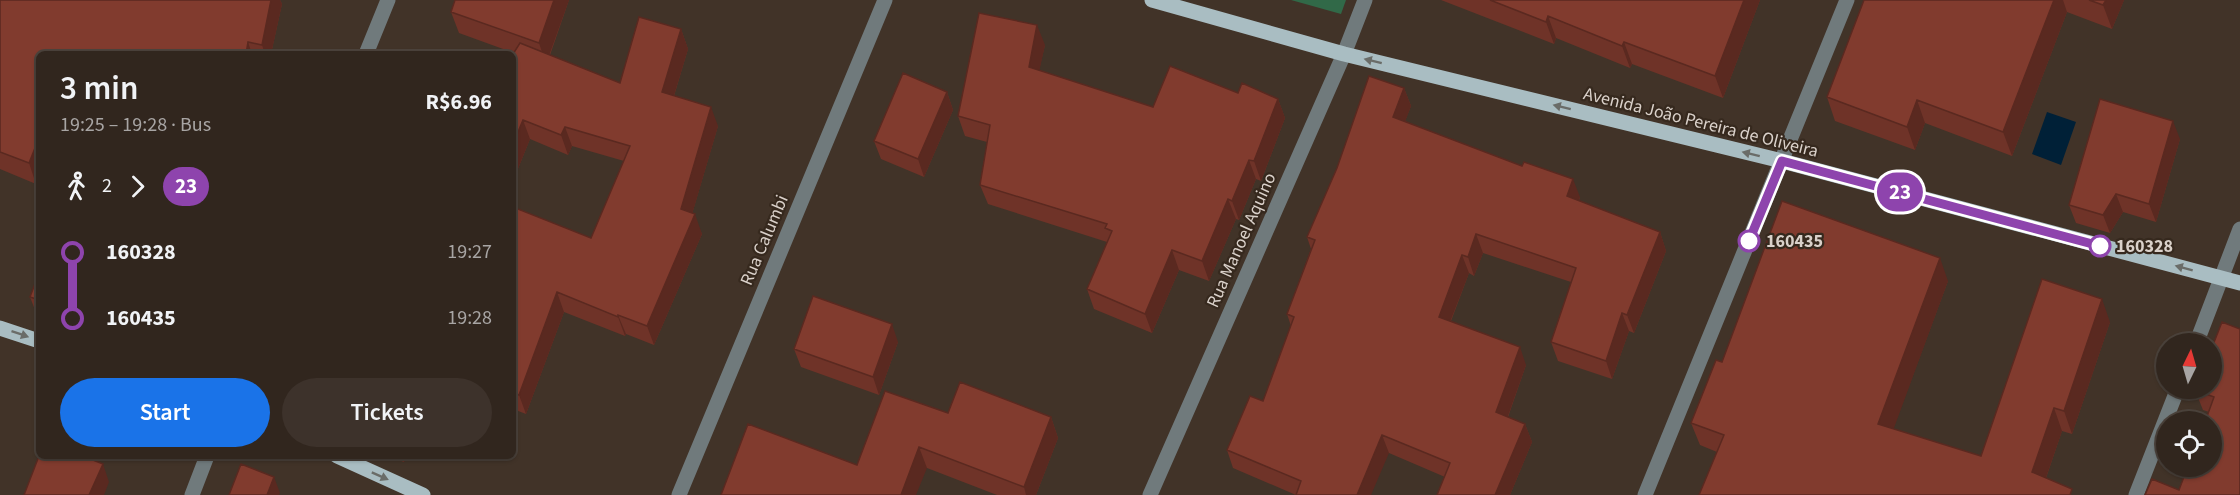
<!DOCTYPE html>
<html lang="en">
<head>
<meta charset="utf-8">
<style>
  :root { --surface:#31261e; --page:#3d322b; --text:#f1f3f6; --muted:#a8a5a4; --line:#4c433c; --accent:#1a73e8 }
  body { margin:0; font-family:"Source Sans 3",sans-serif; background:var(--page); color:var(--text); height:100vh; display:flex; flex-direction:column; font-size:22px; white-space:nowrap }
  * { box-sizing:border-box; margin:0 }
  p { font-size:20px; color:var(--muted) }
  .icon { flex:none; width:33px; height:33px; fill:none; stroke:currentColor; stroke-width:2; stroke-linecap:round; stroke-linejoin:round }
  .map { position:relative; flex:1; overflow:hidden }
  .panel { position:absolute; left:36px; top:51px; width:480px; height:408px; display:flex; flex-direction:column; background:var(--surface); border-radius:9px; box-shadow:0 2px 4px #0004,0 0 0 2px var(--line) }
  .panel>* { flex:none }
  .badge { padding:0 12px; border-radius:20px; font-size:21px; line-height:39px }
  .needle { width:39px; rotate:5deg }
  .fabs { position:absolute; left:2156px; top:333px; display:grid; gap:12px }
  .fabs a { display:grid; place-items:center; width:66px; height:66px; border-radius:50%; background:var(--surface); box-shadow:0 2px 4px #0004,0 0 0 2px var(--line); font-size:30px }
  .map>.badge { position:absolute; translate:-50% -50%; box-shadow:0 0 0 3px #fff }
  .legs { display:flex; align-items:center; gap:9px; height:66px; padding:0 24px; font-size:20px }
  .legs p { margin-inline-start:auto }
  .summary { display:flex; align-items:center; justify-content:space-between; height:102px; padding:0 24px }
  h1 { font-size:33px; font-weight:600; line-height:45px }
  .primary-button { display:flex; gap:12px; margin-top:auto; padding:12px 24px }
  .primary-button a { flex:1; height:69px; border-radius:36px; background:var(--accent); color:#fff; font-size:24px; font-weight:600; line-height:69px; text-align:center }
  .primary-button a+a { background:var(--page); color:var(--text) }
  ul { padding:0 24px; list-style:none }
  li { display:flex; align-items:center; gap:21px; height:66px; font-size:22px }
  li i { display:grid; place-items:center; width:9px; height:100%; margin:0 8px; background:currentColor }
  li i::after { content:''; width:15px; height:15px; margin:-8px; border:4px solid; border-radius:50%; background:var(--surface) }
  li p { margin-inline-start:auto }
  li:first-child i { background:linear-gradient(#0000 50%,currentColor 0) }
  li:last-child i { background:linear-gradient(currentColor 50%,#0000 0) }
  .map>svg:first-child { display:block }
  .green { fill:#316948 }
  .water { fill:#002037 }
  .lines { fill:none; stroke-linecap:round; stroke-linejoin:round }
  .minor { stroke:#707a7c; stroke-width:15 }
  .major { stroke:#a9bdc2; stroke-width:15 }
  .wall { fill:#6f3328 }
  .shaded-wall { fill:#5a2920 }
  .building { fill:#813b2e; stroke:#5a2920; stroke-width:1.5 }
  .oneway { fill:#6a6c68 }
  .line-1-casing { stroke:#fff; stroke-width:14 }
  .line-1 { stroke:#8e44ad; stroke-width:9 }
  .stop-1-dot { fill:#fff; stroke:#8e44ad; stroke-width:3 }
  .labels { text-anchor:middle; stroke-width:4.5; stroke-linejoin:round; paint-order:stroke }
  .street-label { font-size:18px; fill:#dad1ca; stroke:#36291e }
  .stop-label { font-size:18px; font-weight:bold; fill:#dad1ca; stroke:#36291e; text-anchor:start }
</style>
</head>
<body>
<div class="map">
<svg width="2240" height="495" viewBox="0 0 2240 495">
  <rect width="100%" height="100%" fill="#413328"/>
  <path class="green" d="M1291 0H1346L1341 14Z"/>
  <path class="water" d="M2047 112 2076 122 2061 165 2032 154Z"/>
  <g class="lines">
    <path class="minor" d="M366 54 388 0
      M2196 344 2240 229
      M192 495 207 456
      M679 495 885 0
      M1150 495 1344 54 1365 0
      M1645 495 1847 0
      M2136 495 2178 388"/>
    <path class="major" d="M1152 0 1344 54 1782 161 2240 283
      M0 328 39 341
      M337 456 423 495"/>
  </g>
  <path class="wall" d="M0 0H280L282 4 271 54H39L36 184 0 169Z
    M569 0 550 55 620 83 681 29 688 49 674 96 718 126 692 214 702 234 654 345 626 334 625 336 564 312 526 414 513 409V207L591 238 624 161 572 146 568 155 530 139 513 181 514 53 459 33 451 12Z
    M1441 0H1760L1723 98 1632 64 1630 68 1556 38 1554 44Z
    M1864 0H2124L2112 29 2067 12 2012 156 1925 123 1915 150 1835 121 1827 97Z
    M1045 45 1039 70 1153 107 1238 93 1278 99 1285 118 1261 181 1256 179 1239 220 1236 219 1209 281 1179 270 1152 333 1094 309 1087 289 1107 242 988 204 980 185 987 142 965 136 958 116Z
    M1404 88 1411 106 1405 121 1580 197 1579 201 1660 232 1666 251 1634 333 1629 331 1612 379 1558 361 1551 342 1571 282 1483 253 1474 276 1469 273 1451 321 1526 365 1508 417 1525 424 1532 442 1510 495H1437L1445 477 1389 453 1296 495 1233 468 1227 450 1263 401 1291 326 1287 314 1311 249 1307 237Z
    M947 92 953 110 924 177 881 159 874 141Z
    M2180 139 2156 222 2123 212 2110 233 2076 223 2069 205Z
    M39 273V316L37 315 30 297Z
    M1948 281 1893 429 1981 456 2110 322 2072 434 2062 431 2046 478 1717 452 1700 445 1691 423 1722 362Z
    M2240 329 2179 490 2209 412 2203 410 2195 390Z
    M898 342 879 395 801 367 794 349Z
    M948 413 1051 417 1058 438 1036 495H997L927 468 857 465Z
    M388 456H406L404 462Z"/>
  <path class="shaded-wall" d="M271 0H280L282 4 271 54H265L262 45Z
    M554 0H569L546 64 539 43Z
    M1744 0H1760L1723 98 1715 76Z
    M2054 0H2063L2067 12 2012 156 2003 132Z
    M2106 0H2124L2112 29 2103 5Z
    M1548 16 1556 38 1554 44 1546 22Z
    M1037 25 1045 45 1036 86 1029 67Z
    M681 29 688 49 669 112 662 92Z
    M248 42 252 54H246Z
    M1624 42 1632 64 1630 68 1622 46Z
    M1404 88 1411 106 1400 135 1393 117Z
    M947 92 953 110 924 177 918 159Z
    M1278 99 1285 118 1261 181 1254 161Z
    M1917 100 1925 123 1915 150 1907 127Z
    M711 107 718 126 688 228 681 209Z
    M523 120 530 139 513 181V144Z
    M2173 121 2180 139 2156 222 2149 204Z
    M565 127 572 146 568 155 561 135Z
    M39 138V177L36 184 29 163Z
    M1249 160 1256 179 1239 220 1232 201Z
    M1573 179 1580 197 1574 215 1567 196Z
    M2116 194 2123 212 2110 233 2103 215Z
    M1228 199 1236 219 1209 281 1202 261Z
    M695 214 702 234 654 345 647 326Z
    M1660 232 1666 251 1634 333 1627 315Z
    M1476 234 1483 253 1474 276 1468 257Z
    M1172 250 1179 270 1152 333 1145 314Z
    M1462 255 1469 273 1445 335 1439 317Z
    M1940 258 1948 281 1887 447 1878 424Z
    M557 292 564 312 526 414 519 395Z
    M2102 299 2110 322 2072 434 2064 411Z
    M1622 313 1629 331 1612 379 1606 361Z
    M618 315 626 334 625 336 618 317Z
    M892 324 898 342 879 395 873 377Z
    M1520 347 1526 365 1503 430 1496 412Z
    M2054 408 2062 431 2040 495 2032 472Z
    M1051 417 1058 438 1036 495H1026L1024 487Z
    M1525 424 1532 442 1510 495H1495Z
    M1382 435 1389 453 1371 495H1357Z
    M919 447 927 468 916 495H901Z
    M401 456H406L404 462Z
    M103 464 109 482 104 495H89Z
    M274 477 280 493 279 495H267Z"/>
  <path class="building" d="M0 0H271L262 45 248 42 246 54H207L190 51 189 54H39V138L29 163 0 152Z
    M455 0H554L539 43 451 12Z
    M1490 0H1744L1715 76 1624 42 1622 46 1548 16 1546 22Z
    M1864 0H2054L2003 132 1917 100 1907 127 1827 97Z
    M2089 0H2106L2103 5Z
    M979 13 1037 25 1029 67 1153 107 1170 66 1238 93 1242 83 1278 99 1254 161 1249 160 1232 201 1228 199 1202 261 1172 250 1145 314 1087 289 1112 231 1105 228 1107 224 980 185 990 125 958 116Z
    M639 17 681 29 662 92 711 107 681 209 695 214 647 326 618 315V317L557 292 519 395 513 393V207L591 238 630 146 565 127 561 135 523 120 513 144V54L520 43 620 83Z
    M903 73 947 92 918 159 874 141Z
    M1369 76 1404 88 1393 117 1522 166 1524 162 1573 179 1567 196 1660 232 1627 315 1622 313 1606 361 1551 342 1576 268 1476 234 1468 257 1462 255 1439 317 1520 347 1496 412 1525 424 1495 495H1437L1450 463 1382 435 1357 495H1296L1301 481 1227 450 1250 396 1263 401 1294 317 1287 314 1315 240 1307 237 1337 168Z
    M2100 99 2173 121 2149 204 2116 194 2103 215 2069 205Z
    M1782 201 1940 258 1878 424 1981 456 2042 279 2102 299 2064 411 2054 408 2032 472 2072 489 2070 495H1699L1724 435 1691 423 1716 360 1722 362Z
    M39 273V300L30 297Z
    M813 296 892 324 873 377 794 349Z
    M2222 322 2240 329V495H2145L2152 479 2179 490 2188 466H2211V422H2205L2214 397 2195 390 2196 388H2211V350Z
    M960 382 1051 417 1024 487 919 447 901 495H721L748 424 857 465 885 391 948 413Z
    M39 456H83L103 464 89 495H24Z
    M241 464 274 477 267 495H229Z"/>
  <defs><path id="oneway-solid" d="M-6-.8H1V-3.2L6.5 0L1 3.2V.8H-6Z" transform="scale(1.5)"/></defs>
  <g class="oneway">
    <use href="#oneway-solid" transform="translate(1373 61) rotate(-166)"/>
    <use href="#oneway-solid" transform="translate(1562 107) rotate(-166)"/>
    <use href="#oneway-solid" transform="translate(1751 154) rotate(-166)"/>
    <use href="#oneway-solid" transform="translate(2184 268) rotate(-165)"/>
    <use href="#oneway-solid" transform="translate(20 334) rotate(19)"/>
    <use href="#oneway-solid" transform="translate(380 476) rotate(24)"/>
  </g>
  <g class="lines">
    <defs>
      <path id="line-1" d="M1749 241 1782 161 2100 246"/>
    </defs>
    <use href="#line-1" class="line-1-casing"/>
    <use href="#line-1" class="line-1"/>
  </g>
  <g class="stop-1-dot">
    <circle cx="1749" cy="241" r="10"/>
    <circle cx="2100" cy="246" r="10"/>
  </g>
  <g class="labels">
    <g class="street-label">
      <text transform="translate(1701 122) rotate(14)" y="6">Avenida João Pereira de Oliveira</text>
      <text transform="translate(764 240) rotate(-67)" y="6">Rua Calumbi</text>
      <text transform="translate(1241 240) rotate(-66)" y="6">Rua Manoel Aquino</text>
    </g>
    <g class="stop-label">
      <text x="1766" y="247">160435</text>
      <text x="2116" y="252">160328</text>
    </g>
  </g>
</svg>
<div class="fabs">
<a><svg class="needle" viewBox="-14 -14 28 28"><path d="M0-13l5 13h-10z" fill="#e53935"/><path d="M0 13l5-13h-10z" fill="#a8a5a4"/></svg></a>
<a><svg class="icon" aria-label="locate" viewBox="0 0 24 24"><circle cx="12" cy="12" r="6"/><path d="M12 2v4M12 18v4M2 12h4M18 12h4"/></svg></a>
</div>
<b class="badge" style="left:1900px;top:192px;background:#8e44ad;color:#fff">23</b>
<section class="panel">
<div class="summary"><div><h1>3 min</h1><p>19:25 – 19:28 · Bus</p></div><b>R$6.96</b></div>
<div class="legs"><svg class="icon" aria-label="walk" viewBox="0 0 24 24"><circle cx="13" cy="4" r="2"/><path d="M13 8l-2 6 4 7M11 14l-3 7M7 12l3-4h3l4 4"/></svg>2<svg class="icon" aria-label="forward" viewBox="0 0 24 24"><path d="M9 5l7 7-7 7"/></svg><b class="badge" style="background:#8e44ad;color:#fff">23</b></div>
<ul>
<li><i style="color:#8e44ad"></i><b>160328</b><p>19:27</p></li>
<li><i style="color:#8e44ad"></i><b>160435</b><p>19:28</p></li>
</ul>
<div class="primary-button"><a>Start</a><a>Tickets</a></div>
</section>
</div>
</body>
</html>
